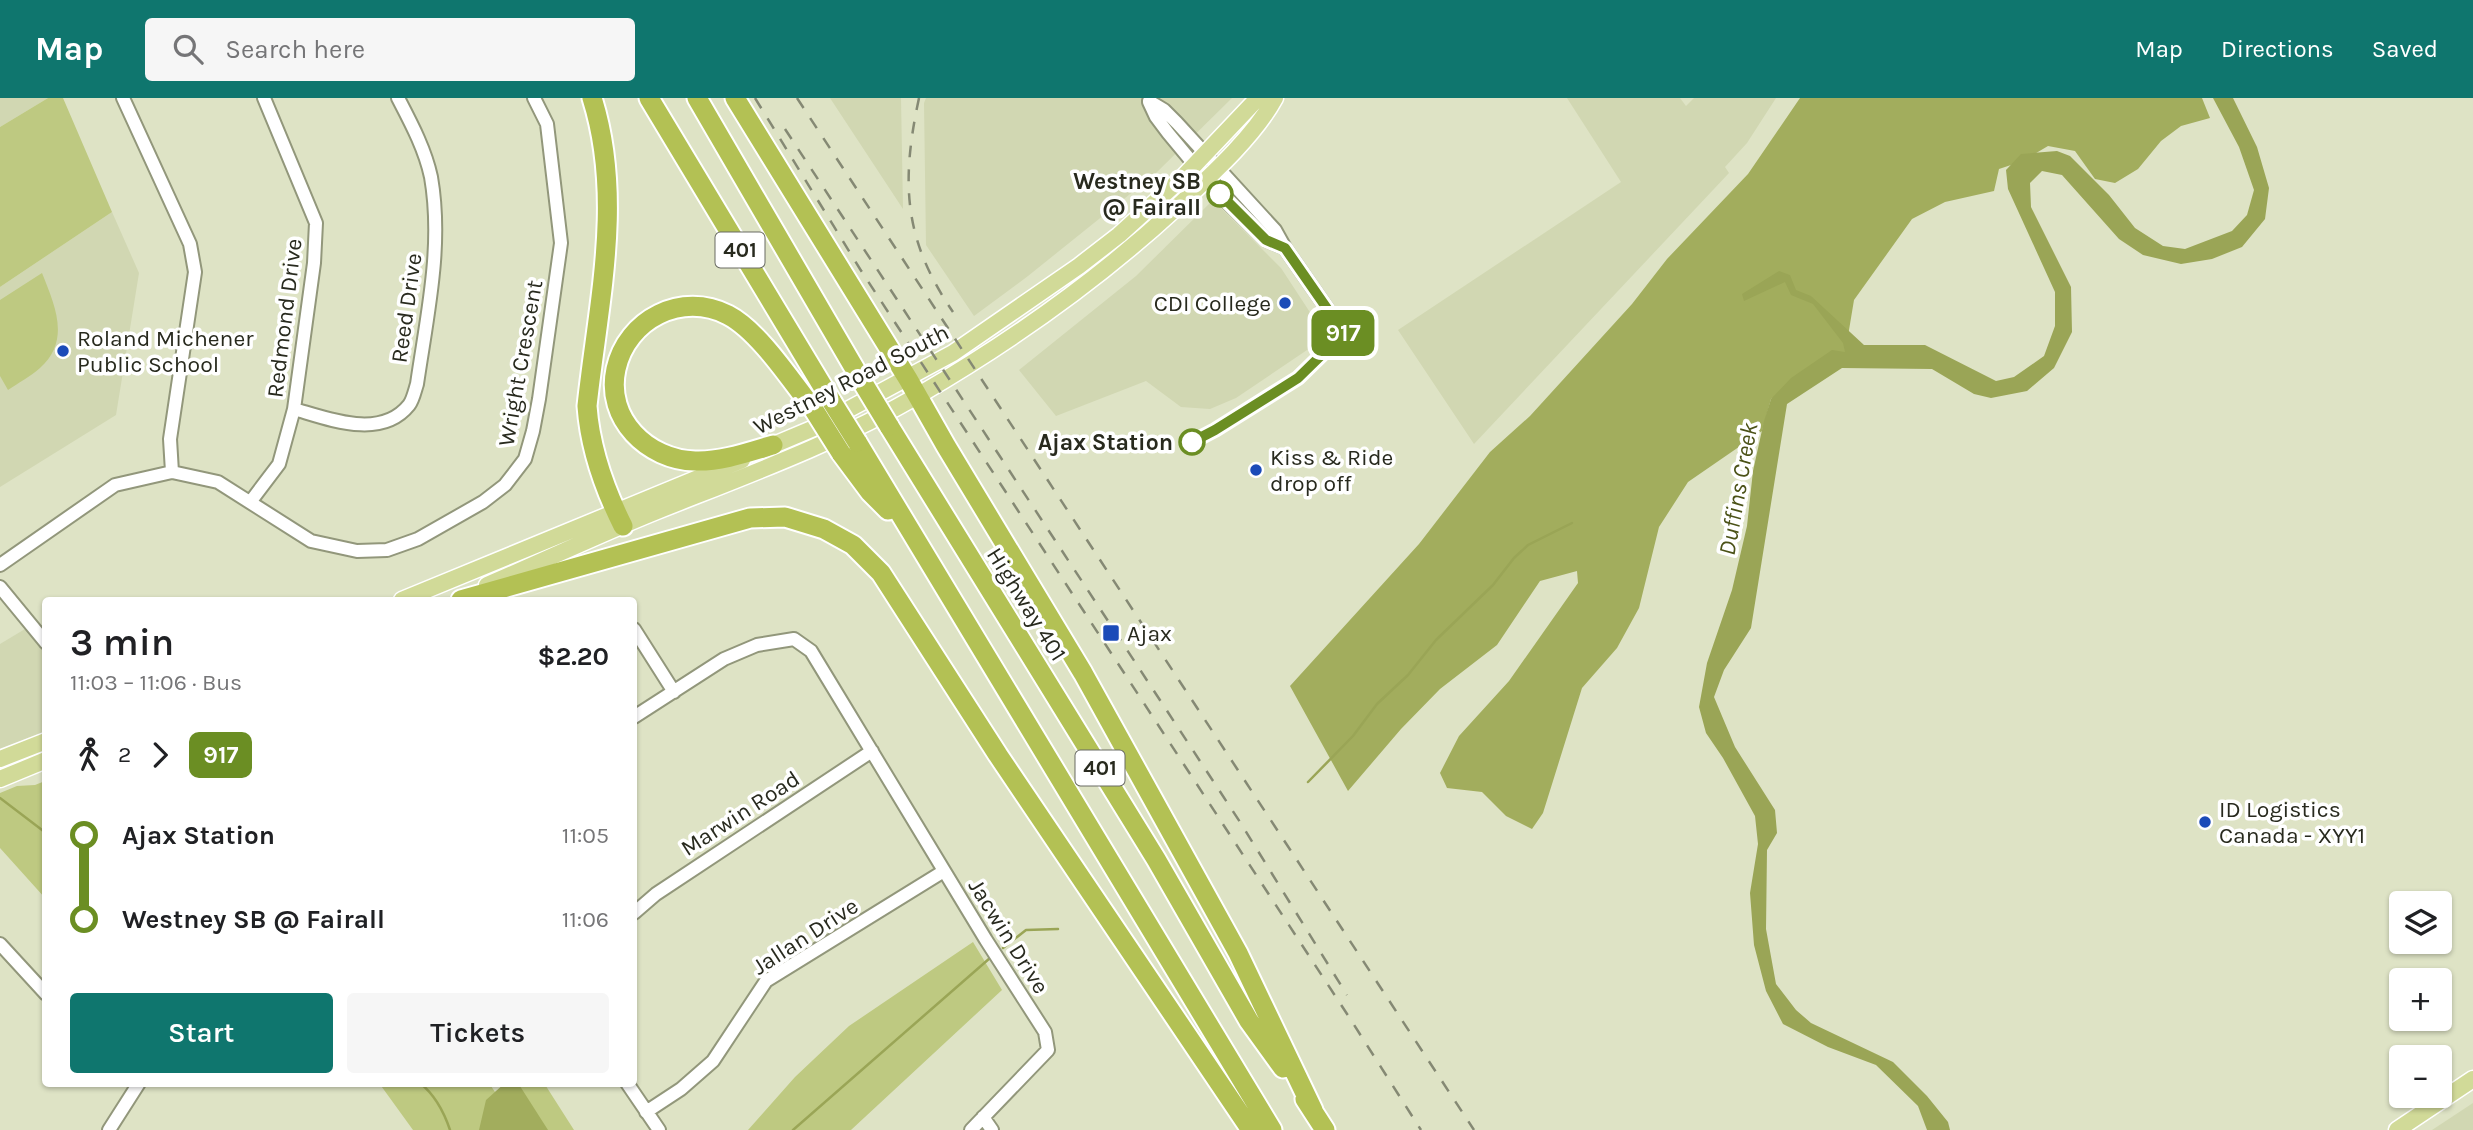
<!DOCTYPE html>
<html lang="en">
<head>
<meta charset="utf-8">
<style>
  :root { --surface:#fff; --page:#f6f6f6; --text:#202124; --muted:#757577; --accent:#0f766e }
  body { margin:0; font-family:Karla,sans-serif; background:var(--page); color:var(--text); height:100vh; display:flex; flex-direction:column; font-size:26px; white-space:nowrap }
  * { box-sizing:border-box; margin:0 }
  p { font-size:23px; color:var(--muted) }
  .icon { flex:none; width:38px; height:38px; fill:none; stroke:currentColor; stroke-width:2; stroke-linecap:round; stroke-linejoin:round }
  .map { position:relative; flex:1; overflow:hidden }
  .side { position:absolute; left:42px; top:499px; width:595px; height:490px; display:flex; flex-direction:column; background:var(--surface); border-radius:7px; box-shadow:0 2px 5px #0004 }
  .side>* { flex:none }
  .badge { padding:0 14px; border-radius:10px; font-size:24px; line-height:46px }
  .tools { position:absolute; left:2389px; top:793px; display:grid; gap:14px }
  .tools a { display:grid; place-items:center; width:63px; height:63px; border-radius:7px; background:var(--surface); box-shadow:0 2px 5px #0004; font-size:35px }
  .map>.badge { position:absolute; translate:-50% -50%; box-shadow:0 0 0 4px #fff }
  .legs { display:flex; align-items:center; gap:10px; height:77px; padding:0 28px; font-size:23px }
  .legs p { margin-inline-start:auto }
  .summary { display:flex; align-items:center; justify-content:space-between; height:119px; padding:0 28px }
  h1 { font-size:38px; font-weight:600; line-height:52px }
  .cta { display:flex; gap:14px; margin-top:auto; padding:14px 28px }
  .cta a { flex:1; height:80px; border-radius:7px; background:var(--accent); color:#fff; font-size:28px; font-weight:600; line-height:80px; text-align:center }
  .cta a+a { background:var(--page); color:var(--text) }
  ul { padding:0 28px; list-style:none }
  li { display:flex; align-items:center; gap:24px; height:84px; font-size:26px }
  li i { display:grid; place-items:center; width:10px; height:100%; margin:0 9px; background:currentColor }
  li i::after { content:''; width:18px; height:18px; margin:-9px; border:5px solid; border-radius:50%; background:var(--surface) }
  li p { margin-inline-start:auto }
  li:first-child i { background:linear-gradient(#0000 50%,currentColor 0) }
  li:last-child i { background:linear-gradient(currentColor 50%,#0000 0) }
  header { display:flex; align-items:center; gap:42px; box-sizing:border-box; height:98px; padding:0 35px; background:var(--accent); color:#fff }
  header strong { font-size:33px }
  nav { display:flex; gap:38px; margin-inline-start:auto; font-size:24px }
  .search { width:490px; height:63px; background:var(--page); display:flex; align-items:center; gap:18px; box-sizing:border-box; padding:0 24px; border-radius:7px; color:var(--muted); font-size:26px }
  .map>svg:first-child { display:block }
  .built { fill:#d1d7b2 }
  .green { fill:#bec981 }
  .forest { fill:#a2ad5d }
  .water { fill:#9aa556 }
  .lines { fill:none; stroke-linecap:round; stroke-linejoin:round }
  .stream { stroke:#9aa556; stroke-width:2.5 }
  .minor-casing { stroke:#92977b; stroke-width:16 }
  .major-casing { stroke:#fff; stroke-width:19 }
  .highway-casing { stroke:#fff; stroke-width:23 }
  .minor { stroke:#fff; stroke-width:12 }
  .major { stroke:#d1da98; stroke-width:16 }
  .highway { stroke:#b3c154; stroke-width:19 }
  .rail { stroke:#858974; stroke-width:2.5; stroke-dasharray:12 12; stroke-linecap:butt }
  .highway-bridge-casing { stroke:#fff; stroke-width:23; stroke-linecap:butt }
  .highway-bridge { stroke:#b3c154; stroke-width:19 }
  .line-1-casing { stroke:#fff; stroke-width:16 }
  .line-1 { stroke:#6b8e23; stroke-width:10 }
  .stop-1-dot { fill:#fff; stroke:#6b8e23; stroke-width:3.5 }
  .poi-dot { fill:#1b4bb8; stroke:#fff; stroke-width:2.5 }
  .labels { text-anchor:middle; stroke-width:7; stroke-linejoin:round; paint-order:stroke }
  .shield { fill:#fff; stroke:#686a62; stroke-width:2 }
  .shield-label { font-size:21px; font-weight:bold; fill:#282a1e }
  .stop-label { font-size:23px; font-weight:bold; fill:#282a1e; stroke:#fff; text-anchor:end }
  .poi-label { font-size:23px; fill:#282a1e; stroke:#fff; text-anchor:start }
  .street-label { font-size:23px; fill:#282a1e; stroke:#fff }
  .water-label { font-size:24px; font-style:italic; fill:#4b5217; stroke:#fff }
</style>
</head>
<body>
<header>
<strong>Map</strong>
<div class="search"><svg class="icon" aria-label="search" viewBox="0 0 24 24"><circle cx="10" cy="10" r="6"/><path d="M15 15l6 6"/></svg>Search here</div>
<nav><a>Map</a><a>Directions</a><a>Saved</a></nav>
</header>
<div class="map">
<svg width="2473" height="1032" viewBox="0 0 2473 1032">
  <rect width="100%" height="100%" fill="#dee3c5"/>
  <path class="built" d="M0 0H48L0 29Z
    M830 0H901L903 111Z
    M926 0H1232L1155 76 1028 178 974 218 926 147 924 5Z
    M1567 0H1680L1686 8 1694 0H1776L1747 45 1725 69 1729 75 1474 346 1398 232 1621 84Z
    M1211 104 1218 107 1281 170 1315 222V237L1310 250 1236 300 1210 311 1181 309 1146 283 1056 318 1019 272 1136 178Z
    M112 114 139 175 116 317 0 389V189Z
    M25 531 45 555V638L6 655 0 652V546Z
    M2473 1005V1032H2432Z"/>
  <path class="green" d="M48 0H63L112 114 0 189V29Z
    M42 175C55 208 71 242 40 270 30 279 18 285 8 292L0 278V202Z
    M45 683V800L0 750V695L17 688 35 687Z
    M973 844 1002 892 851 1032H748L795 979 849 928Z
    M379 985H489L495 994 508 985H544L574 1032H413Z"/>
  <path class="forest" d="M1800 0H2202L2210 20 2181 28 2161 43 2138 71 2115 85 2095 81 2075 53 2048 48 2023 63 1999 71 1994 93 1945 104 1912 121 1854 202 1845 256 1771 301 1762 333 1688 384 1659 429 1639 510 1617 550 1582 590 1543 715 1532 731 1506 718 1482 694 1447 690 1440 675 1459 638 1509 583 1578 485 1577 473 1540 483 1497 547 1440 591 1401 631 1348 693 1290 588 1419 446 1490 354 1530 318 1632 206 1667 161 1748 76Z
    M505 985H518L548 1032H479L486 1002Z"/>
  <path class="water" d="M2213 0H2233L2257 49 2269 90 2265 121 2242 149 2212 161 2181 166 2143 157 2119 141 2062 77 2042 73 2030 85 2031 109 2071 189 2072 234 2054 270 2027 293 1991 300 1974 296 1932 271 1842 270 1787 306 1751 530 1724 572 1714 599 1735 649 1775 712 1777 735 1767 752 1766 831 1776 886 1796 912 1811 925 1893 964 1927 998 1948 1024 1950 1032H1927L1918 1008 1876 967 1828 949 1783 926 1766 893 1754 847 1750 795 1758 746 1755 718 1723 660 1706 635 1699 609 1707 565 1732 492 1747 428 1753 373 1764 323 1771 301 1791 280 1832 252 1845 254 1843 245 1813 206 1791 197 1785 184 1744 203 1742 196 1779 173 1790 177 1796 192 1811 198 1864 247H1925L1996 283 2014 279 2044 258 2055 228V194L2008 91 2006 72 2021 56 2057 53 2070 58 2109 97 2135 130 2163 148 2185 151 2232 133 2247 117 2254 92 2239 49Z"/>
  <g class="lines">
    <path class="stream" d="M1308 684 1353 638 1377 606 1408 577 1436 542 1493 487 1514 460 1528 447 1572 425
      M0 700 46 735
      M1003 850 1026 832 1058 831
      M420 985C435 997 444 1014 450 1032
      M793 1032 990 860"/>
    <defs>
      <path id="minor" d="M123 0 190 146 195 174 170 341 172 374
        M1149 3 1164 12 1177 25 1275 132 1285 150 1344 235
        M1149 4 1156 19 1168 35 1217 94 1266 142 1285 150
        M294 311C329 321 381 342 409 307 413 302 415 292 417 286 427 217 443 148 431 79 425 51 411 25 398 0
        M251 403 279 366 294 311 314 165 316 125 264 0
        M0 467 115 387 172 374 218 384 311 443 357 453 387 452 418 441 483 404 505 387 525 361 533 333 539 301 561 145 547 26 534 0
        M0 489 46 545
        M634 531 674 594
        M634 619 724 561 757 547 794 541 811 553 986 842 1045 934 1048 952 971 1032
        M634 815 656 796 872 653
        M0 846 46 896
        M627 985 659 1032
        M646 1014 681 991 713 963 766 883 944 773
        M983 1019 992 1032
        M109 1032 139 985"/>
      <path id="major" d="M762 352 814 330 953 255 1079 168 1119 137 1184 78 1258 0
        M487 487C543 463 600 436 657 413 745 378 836 345 919 297 1010 244 1098 182 1176 110 1208 80 1254 39 1275 0
        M402 502 742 362
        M0 661 46 643
        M0 681 46 662
        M2397 1032 2473 981"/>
      <path id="highway" d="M592 0C624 101 598 206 587 308 590 350 604 390 623 428
        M649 0 832 304
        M697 0 863 285
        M735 0 908 281 946 348 1083 575 1238 855 1313 1012
        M889 328 1156 761 1249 923 1283 970
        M857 344 1272 1032
        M773 347C749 354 721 364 695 363 648 362 605 321 616 271 627 221 682 193 728 217 759 233 792 284 814 312
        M841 355 870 394 888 412
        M461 502 750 420 785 419 824 431 853 447 881 475 998 657 1251 1032
        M1305 1001 1325 1032"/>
    </defs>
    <use href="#minor" class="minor-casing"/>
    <use href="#major" class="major-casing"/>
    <use href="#highway" class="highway-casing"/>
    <use href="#minor" class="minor"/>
    <use href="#major" class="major"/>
    <use href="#highway" class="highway"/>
    <path class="rail" d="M755 0 860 171 1349 919 1421 1032
      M797 0 1474 1032
      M919 0C901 84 903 141 953 214
      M785 31 1240 724 1347 897"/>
    <defs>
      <path id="highway-bridge" d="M863 285 889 328
        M832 304 857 344
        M814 312 841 355"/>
    </defs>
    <use href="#highway-bridge" class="highway-bridge-casing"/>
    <use href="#highway-bridge" class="highway-bridge"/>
  </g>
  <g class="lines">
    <defs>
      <path id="line-1" d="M1192 344 1215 332 1298 280 1344 235 1285 150 1266 142 1220 96"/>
    </defs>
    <use href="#line-1" class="line-1-casing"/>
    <use href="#line-1" class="line-1"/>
  </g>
  <g class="stop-1-dot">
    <circle cx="1220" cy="96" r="12"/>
    <circle cx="1192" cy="344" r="12"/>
  </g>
  <g class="poi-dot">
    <circle cx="1285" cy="205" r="7"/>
    <circle cx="63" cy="253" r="7"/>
    <circle cx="1256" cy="372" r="7"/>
    <rect x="1102" y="526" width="18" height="18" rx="3.5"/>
    <circle cx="2205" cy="724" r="7"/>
  </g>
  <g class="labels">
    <g class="shield">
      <rect x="715.5" y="134.5" width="49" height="35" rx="5"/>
      <rect x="1075.5" y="652.5" width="49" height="35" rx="5"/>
    </g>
    <g class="shield-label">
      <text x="740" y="159">401</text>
      <text x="1100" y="677">401</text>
    </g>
    <g class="stop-label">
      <text x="1201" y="91">Westney SB<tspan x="1201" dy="26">@ Fairall</tspan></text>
      <text x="1173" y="352">Ajax Station</text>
    </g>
    <g class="poi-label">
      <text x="1271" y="213" text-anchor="end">CDI College</text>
      <text x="77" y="248">Roland Michener<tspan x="77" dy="26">Public School</tspan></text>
      <text x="1270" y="367">Kiss &amp; Ride<tspan x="1270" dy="26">drop off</tspan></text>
      <text x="1127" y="543">Ajax</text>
      <text x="2219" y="719">ID Logistics<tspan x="2219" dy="26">Canada - XYY1</tspan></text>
    </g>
    <g class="street-label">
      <text transform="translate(406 210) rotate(-82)" y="8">Reed Drive</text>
      <text transform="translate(284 220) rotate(-83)" y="8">Redmond Drive</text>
      <text transform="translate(520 265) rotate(-80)" y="8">Wright Crescent</text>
      <text transform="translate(851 281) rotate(-27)" y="8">Westney Road South</text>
      <text transform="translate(1027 506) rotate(58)" y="8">Highway 401</text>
      <text transform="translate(740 715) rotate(-33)" y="8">Marwin Road</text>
      <text transform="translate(805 838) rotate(-33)" y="8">Jallan Drive</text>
      <text transform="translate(1009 838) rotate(58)" y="8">Jacwin Drive</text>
    </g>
    <g class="water-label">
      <text transform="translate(1738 391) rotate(-80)" y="8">Duffins Creek</text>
    </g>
  </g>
</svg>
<div class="tools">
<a><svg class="icon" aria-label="layers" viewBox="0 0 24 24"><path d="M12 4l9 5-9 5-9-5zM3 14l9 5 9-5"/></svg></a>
<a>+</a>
<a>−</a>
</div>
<b class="badge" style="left:1343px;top:235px;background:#6b8e23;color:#fff">917</b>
<section class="side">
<div class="summary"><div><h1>3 min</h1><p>11:03 – 11:06 · Bus</p></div><b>$2.20</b></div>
<div class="legs"><svg class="icon" aria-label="walk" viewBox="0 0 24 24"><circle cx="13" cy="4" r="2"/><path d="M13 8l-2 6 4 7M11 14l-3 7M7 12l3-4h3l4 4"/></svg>2<svg class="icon" aria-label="forward" viewBox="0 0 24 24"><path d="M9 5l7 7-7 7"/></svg><b class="badge" style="background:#6b8e23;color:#fff">917</b></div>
<ul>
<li><i style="color:#6b8e23"></i><b>Ajax Station</b><p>11:05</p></li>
<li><i style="color:#6b8e23"></i><b>Westney SB @ Fairall</b><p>11:06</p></li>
</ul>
<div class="cta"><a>Start</a><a>Tickets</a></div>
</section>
</div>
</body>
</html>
